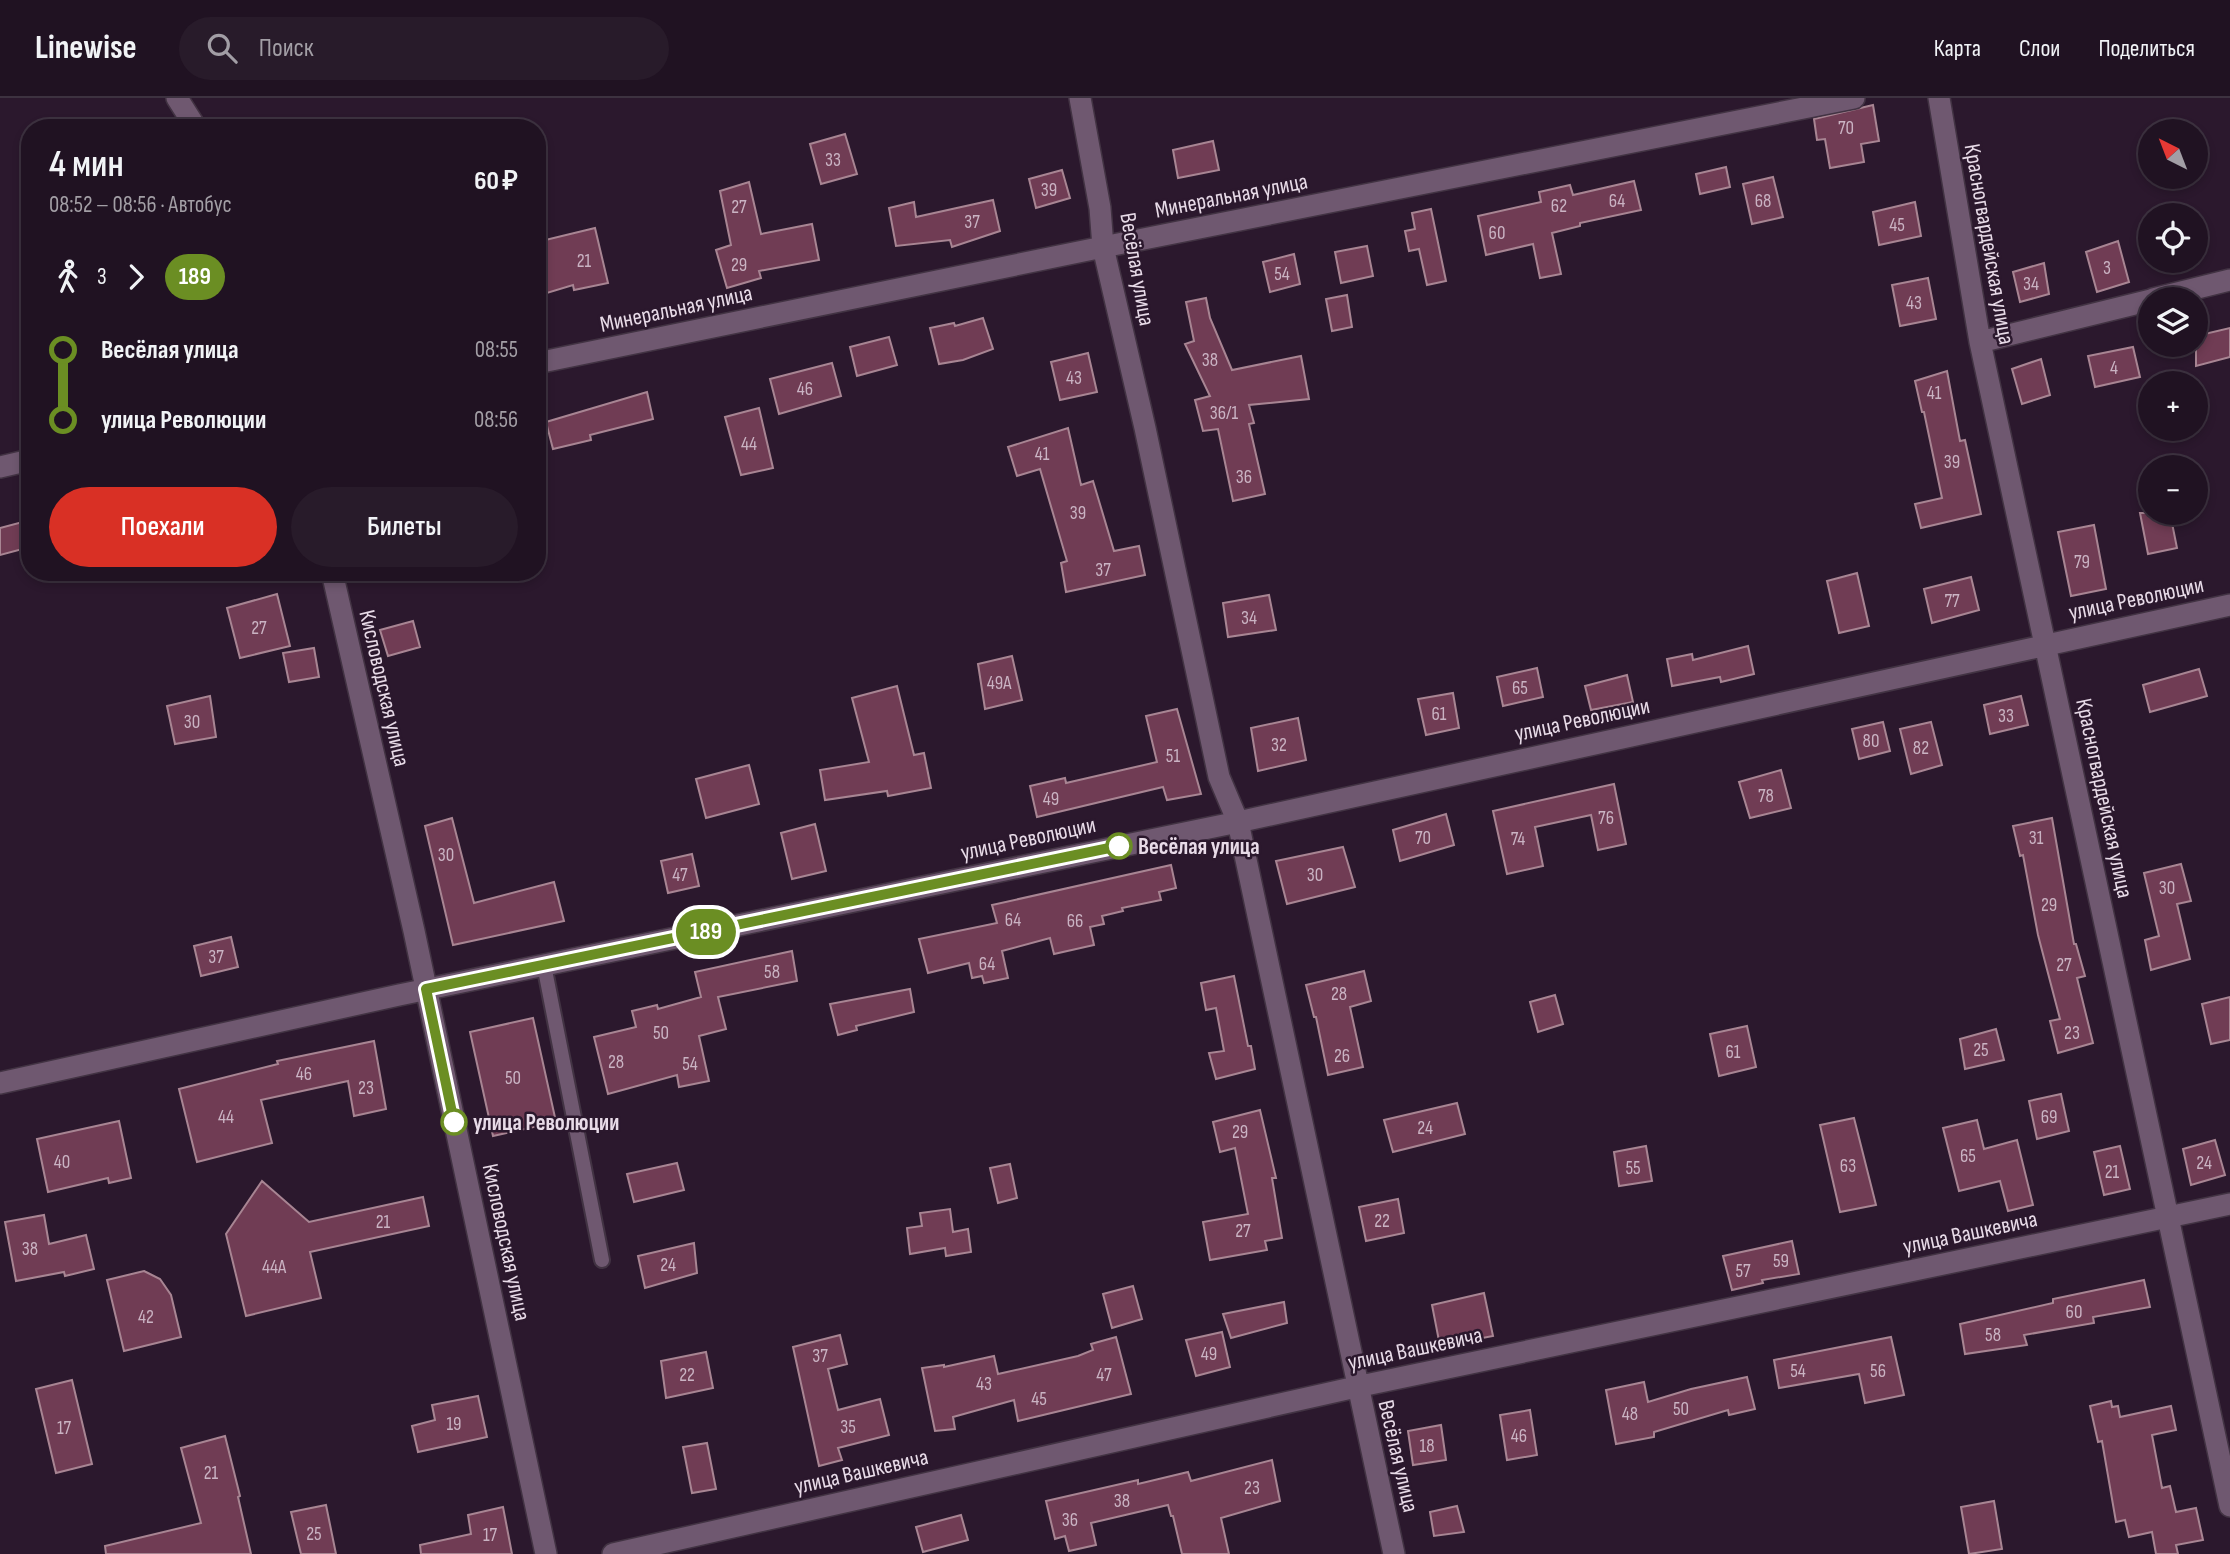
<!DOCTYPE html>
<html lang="ru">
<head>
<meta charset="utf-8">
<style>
  :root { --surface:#201222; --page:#281b2a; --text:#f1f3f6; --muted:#a29ea5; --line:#3d3240; --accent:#d93025 }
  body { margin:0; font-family:"Sofia Sans Condensed",sans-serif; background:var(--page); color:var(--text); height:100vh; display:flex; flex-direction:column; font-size:26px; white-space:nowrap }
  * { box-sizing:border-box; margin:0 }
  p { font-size:23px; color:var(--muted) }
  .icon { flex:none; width:38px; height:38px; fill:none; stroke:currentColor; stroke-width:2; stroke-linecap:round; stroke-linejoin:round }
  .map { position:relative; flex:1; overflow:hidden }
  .sheet { position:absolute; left:21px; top:21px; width:525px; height:462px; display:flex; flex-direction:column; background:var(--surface); border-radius:28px; box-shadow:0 4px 10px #0003,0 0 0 2px var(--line) }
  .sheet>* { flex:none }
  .badge { padding:0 14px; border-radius:23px; font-size:24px; line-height:46px }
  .needle { width:46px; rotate:318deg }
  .buttons { position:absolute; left:2138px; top:21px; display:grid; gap:14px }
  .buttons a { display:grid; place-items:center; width:70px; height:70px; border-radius:50%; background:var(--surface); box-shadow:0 4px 10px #0003,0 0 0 2px var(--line); font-size:35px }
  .map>.badge { position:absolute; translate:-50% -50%; box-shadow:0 0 0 4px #fff }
  .legs { display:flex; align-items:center; gap:10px; height:77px; padding:0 28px; font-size:23px }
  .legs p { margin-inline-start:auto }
  .head { display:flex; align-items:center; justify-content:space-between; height:119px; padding:0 28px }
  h1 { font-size:38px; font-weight:600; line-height:52px }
  .primary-button { display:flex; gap:14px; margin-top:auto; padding:14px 28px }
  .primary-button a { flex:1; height:80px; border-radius:42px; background:var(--accent); color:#fff; font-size:28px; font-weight:600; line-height:80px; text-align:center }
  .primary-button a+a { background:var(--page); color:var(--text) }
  ul { padding:0 28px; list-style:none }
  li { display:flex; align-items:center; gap:24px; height:70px; font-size:26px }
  li i { display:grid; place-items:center; width:10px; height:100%; margin:0 9px; background:currentColor }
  li i::after { content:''; width:18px; height:18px; margin:-9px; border:5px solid; border-radius:50%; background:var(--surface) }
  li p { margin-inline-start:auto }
  li:first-child i { background:linear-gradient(#0000 50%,currentColor 0) }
  li:last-child i { background:linear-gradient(currentColor 50%,#0000 0) }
  header { display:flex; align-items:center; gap:42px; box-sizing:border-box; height:98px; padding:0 35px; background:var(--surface); border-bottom:2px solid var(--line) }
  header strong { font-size:33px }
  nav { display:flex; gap:38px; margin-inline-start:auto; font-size:24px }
  .search { width:490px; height:63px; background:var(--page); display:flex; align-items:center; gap:18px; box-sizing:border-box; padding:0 24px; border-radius:38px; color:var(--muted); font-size:26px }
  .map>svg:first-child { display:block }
  .building { fill:#703c54; stroke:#a88593; stroke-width:2 }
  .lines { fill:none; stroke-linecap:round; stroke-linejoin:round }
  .service-casing { stroke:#423343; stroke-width:18 }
  .minor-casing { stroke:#423343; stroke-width:24 }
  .secondary-casing { stroke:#423343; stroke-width:24 }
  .service { stroke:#6f5870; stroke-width:14 }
  .minor { stroke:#6f5870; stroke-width:21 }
  .secondary { stroke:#6f5870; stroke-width:21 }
  .line-1-casing { stroke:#fff; stroke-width:16 }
  .line-1 { stroke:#6b8e23; stroke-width:10 }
  .stop-1-dot { fill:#fff; stroke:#6b8e23; stroke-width:3.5 }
  .labels { text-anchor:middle; stroke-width:5; stroke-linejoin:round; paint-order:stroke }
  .number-label { font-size:19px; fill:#cab3c3 }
  .street-label { font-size:23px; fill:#e8dbe8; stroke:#2b182d }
  .stop-label { font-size:23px; font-weight:bold; fill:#e8dbe8; stroke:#2b182d; text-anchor:start }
</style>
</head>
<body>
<header>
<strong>Linewise</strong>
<div class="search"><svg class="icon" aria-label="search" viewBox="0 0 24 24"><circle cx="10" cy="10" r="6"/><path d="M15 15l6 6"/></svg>Поиск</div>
<nav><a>Карта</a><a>Слои</a><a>Поделиться</a></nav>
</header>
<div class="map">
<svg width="2230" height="1456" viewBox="0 0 2230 1456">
  <rect width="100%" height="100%" fill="#2b182d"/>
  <path class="building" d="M1873 7 1879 43 1861 46 1864 64 1830 70 1825 41 1817 42 1814 21Z
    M845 36 857 76 821 86 810 46Z
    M1213 43 1219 72 1178 80 1173 52Z
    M1726 69 1730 89 1700 96 1696 76Z
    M1062 72 1070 100 1036 110 1029 81Z
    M1773 79 1783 119 1752 126 1743 86Z
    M1634 83 1641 112 1580 125V128L1552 135 1561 176 1540 180 1533 146 1486 157 1478 118 1541 104 1539 94 1570 87 1573 97Z
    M749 84 761 136 812 126 819 162 759 173 761 180 727 190 716 152 731 147 720 93Z
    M993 102 1000 133 952 149 950 142 896 148 889 110 914 104 916 119Z
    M1915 104 1921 138 1879 147 1873 114Z
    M1431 111 1446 183 1427 187 1419 151 1409 153 1405 133 1415 131 1412 115Z
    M595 130 608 185 574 192 573 187 537 198V144Z
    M2118 143 2129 184 2097 194 2086 154Z
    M1367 148 1373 178 1341 185 1335 154Z
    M1294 156 1300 186 1270 194 1263 164Z
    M2044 165 2049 196 2020 204 2013 174Z
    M1928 180 1936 221 1900 228 1892 187Z
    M1347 197 1352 229 1332 233 1326 201Z
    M1206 200 1210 220 1232 272 1301 258 1309 301 1249 307 1254 325 1249 326 1265 396 1233 403 1218 331 1203 333 1195 302 1210 298 1185 246 1194 243 1186 204Z
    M983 220 993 251 963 262 939 266 930 230 954 225 955 228Z
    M2230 230V259L2196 268V238Z
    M889 239 897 267 857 278 850 249Z
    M2133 249 2140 279 2095 289 2088 258Z
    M1088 255 1097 294 1060 302 1051 264Z
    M2041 261 2050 297 2022 306 2012 271Z
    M832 265 841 298 779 316 770 281Z
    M1947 273 1960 343 1965 342 1981 416 1921 430 1915 406 1942 400 1924 314H1922L1915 283Z
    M647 294 653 321 590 337 591 342 553 351 546 324Z
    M759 310 773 370 741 377 725 319Z
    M1068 330 1081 387 1093 383 1114 453 1139 448 1145 477 1066 494 1061 465 1067 463 1040 371 1017 378 1008 349Z
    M2140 415H2170L2177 450 2148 456Z
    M30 422V449L0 457V430Z
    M2094 427 2106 491 2071 498 2058 434Z
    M1857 475 1869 528 1839 535 1827 483Z
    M1971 479 1979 512 1932 525 1924 491Z
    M277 496 290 548 240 560 227 510Z
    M1269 497 1276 532 1228 539 1223 505Z
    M413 523 420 549 388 558 380 532Z
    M1748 548 1754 576 1721 584 1720 579 1672 588 1667 561 1692 556 1693 562Z
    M314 550 319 579 289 584 283 555Z
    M1012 558 1022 602 985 611 978 566Z
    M1537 570 1543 599 1503 608 1497 579Z
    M2199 571 2207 598 2150 614 2143 587Z
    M1627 577 1633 604 1591 612 1585 588Z
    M897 588 914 657 924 655 931 690 888 698 887 693 825 702 820 672 869 664 852 600Z
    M1453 595 1459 630 1426 637 1418 601Z
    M210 598 216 639 175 646 167 608Z
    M2021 598 2028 627 1990 636 1984 607Z
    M1177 611 1201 696 1167 702 1163 689 1037 719 1030 688 1065 680 1066 685 1157 664 1146 618Z
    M1298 620 1306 662 1258 673 1251 630Z
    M1883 624 1890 653 1859 661 1852 631Z
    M1931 624 1942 667 1911 676 1900 631Z
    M749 667 759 706 706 720 696 681Z
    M1781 672 1791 710 1750 720 1739 684Z
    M1614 686 1626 746 1598 752 1591 717 1535 729 1543 768 1507 776 1493 713Z
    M1446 716 1454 747 1400 763 1393 732Z
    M452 720 474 805 554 784 564 823 453 847 425 728Z
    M2052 720 2074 846H2076L2085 878 2077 880 2093 945 2058 955 2050 923 2060 921 2038 837 2023 757 2020 758 2013 728Z
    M815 726 826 773 792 781 781 735Z
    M1343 749 1355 789 1287 806 1276 763Z
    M692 756 699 788 668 795 661 763Z
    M2181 766 2191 803 2177 806 2190 861 2151 872 2145 842 2159 838 2144 775Z
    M1171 767 1176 790 1159 794 1161 802 1122 810 1123 813 1102 818 1104 826 1090 829 1094 847 1054 856 1050 840 1002 853 1008 880 984 885 982 878 972 880 969 865 928 875 919 841 997 825 992 807Z
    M231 839 238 869 201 878 194 848Z
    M792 853 797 883 718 899 726 931 699 938 709 983 679 989 677 977 608 996 594 939 636 929 632 913 657 907 658 911 701 899 695 874Z
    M1364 873 1371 903 1350 909 1363 969 1328 977 1316 919H1314L1306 887Z
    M1234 878 1248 948H1251L1255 971 1216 981 1209 955 1224 953 1216 910 1206 912 1201 885Z
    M910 891 914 914 856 928 857 932 838 937 830 906Z
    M1555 897 1563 926 1538 934 1530 904Z
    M2230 899V942L2211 946 2202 906Z
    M533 920 556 1024 493 1038 470 934Z
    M1747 928 1756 969 1719 978 1710 936Z
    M1996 931 2004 962 1965 971 1960 941Z
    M374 943 386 1011 354 1018 348 983 261 1002 272 1045 197 1064 179 991 278 966 277 963Z
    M2061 996 2069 1033 2037 1041 2029 1003Z
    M1457 1005 1465 1036 1393 1054 1384 1022Z
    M1260 1012 1276 1080H1272L1282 1140 1265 1143 1267 1152 1210 1162 1203 1124 1248 1116 1235 1050 1220 1054 1213 1024Z
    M1854 1020 1876 1107 1840 1114 1820 1027Z
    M1977 1022 1984 1051 2017 1042 2033 1107 2008 1113 2000 1083 1959 1093 1943 1030Z
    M119 1023 131 1080 109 1085 108 1080 48 1094 37 1041Z
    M2215 1042 2225 1077 2191 1087 2183 1051Z
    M1646 1048 1652 1083 1619 1088 1614 1054Z
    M2120 1048 2130 1091 2104 1097 2094 1054Z
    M677 1065 684 1092 634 1104 627 1076Z
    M1010 1066 1017 1100 998 1105 990 1070Z
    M262 1083 309 1124 423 1099 429 1128 310 1154 321 1200 246 1218 226 1136Z
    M1398 1101 1404 1135 1366 1143 1359 1109Z
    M950 1111 953 1134 968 1131 971 1154 946 1158 945 1150 910 1156 907 1130 922 1128 920 1115Z
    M44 1117 49 1146 86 1137 94 1171 65 1178 64 1174 16 1183 5 1124Z
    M1792 1143 1799 1176 1762 1182 1763 1185 1732 1192 1723 1158Z
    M694 1145 697 1175 645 1190 638 1158Z
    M144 1173 160 1181 171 1197 181 1239 124 1253 107 1182Z
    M2144 1182 2150 1209 2093 1219 2094 1225 2024 1237 2027 1247 1965 1256 1960 1226 2053 1205V1201Z
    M1133 1188 1142 1221 1112 1230 1103 1196Z
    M1484 1195 1493 1238 1440 1248 1432 1207Z
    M1284 1204 1287 1225 1231 1240 1223 1216Z
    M1222 1234 1230 1269 1196 1278 1186 1242Z
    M840 1237 847 1266 828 1271 838 1312 880 1301 889 1337 838 1350 842 1362 819 1368 793 1249Z
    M1116 1239 1131 1296 1018 1323 1014 1302 953 1319 955 1331 935 1333 922 1270 944 1267V1269L994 1258 998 1276 1078 1258 1093 1252 1091 1246Z
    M1891 1239 1904 1297 1865 1305 1859 1276 1779 1290 1774 1262Z
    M706 1254 713 1290 666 1300 661 1263Z
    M1747 1279 1755 1311 1729 1317 1728 1312 1654 1334V1339L1616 1346 1606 1292 1644 1284 1648 1304 1691 1291Z
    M72 1282 92 1366 56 1375 36 1291Z
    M478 1298 487 1339 418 1354 412 1328 435 1322 432 1307Z
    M2111 1303 2112 1309 2118 1308 2120 1319 2171 1308 2176 1332 2152 1337 2162 1390 2170 1388 2176 1414 2196 1410 2203 1442 2176 1447 2178 1456H2156L2152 1434 2129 1439 2125 1422 2116 1424 2102 1343 2098 1344 2090 1308Z
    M1530 1312 1537 1357 1507 1362 1500 1317Z
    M1441 1327 1446 1362 1413 1367 1408 1333Z
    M225 1338 240 1398 238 1399 251 1456H106L105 1448 201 1425 181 1350Z
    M707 1345 716 1391 692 1395 683 1349Z
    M1272 1362 1280 1403 1221 1420 1229 1456H1182L1173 1418H1171L1168 1407 1091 1425 1096 1447 1069 1453 1065 1438 1055 1441 1046 1403 1138 1382V1386L1188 1374 1191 1383Z
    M1994 1403 2002 1451 1969 1456 1961 1409Z
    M326 1407 336 1456H301L291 1414Z
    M1457 1408 1464 1434 1434 1438 1430 1414Z
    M503 1409 512 1456H421L420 1447 471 1436 468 1417Z
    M961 1417 968 1442 923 1454 916 1429Z"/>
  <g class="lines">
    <defs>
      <path id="service" d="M544 867 602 1162"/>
      <path id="minor" d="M1080 0 1100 110 1103 149 1145 330 1219 679 1238 724 1394 1456
        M1939 0 1980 244 2230 1408
        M2153 201 2230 182
        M1980 244 2151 202
        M537 265 1103 149 1854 0
        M0 369 30 362
        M0 985 399 897 1238 724 2230 507
        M613 1456 1356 1289 2230 1106"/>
      <path id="secondary" d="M177 0 196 30
        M332 474 414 833 546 1456"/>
    </defs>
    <use href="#service" class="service-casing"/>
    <use href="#minor" class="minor-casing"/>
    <use href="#secondary" class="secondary-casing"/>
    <use href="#service" class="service"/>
    <use href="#minor" class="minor"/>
    <use href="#secondary" class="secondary"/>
  </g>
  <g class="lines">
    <defs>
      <path id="line-1" d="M454 1024 426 891 1119 748"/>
    </defs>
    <use href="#line-1" class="line-1-casing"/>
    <use href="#line-1" class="line-1"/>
  </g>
  <g class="stop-1-dot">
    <circle cx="1119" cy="748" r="12"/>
    <circle cx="454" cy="1024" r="12"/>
  </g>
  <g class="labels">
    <g class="number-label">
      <text x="1846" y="36">70</text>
      <text x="833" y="68">33</text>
      <text x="1049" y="98">39</text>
      <text x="1617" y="109">64</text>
      <text x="1763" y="109">68</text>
      <text x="1559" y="114">62</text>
      <text x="739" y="115">27</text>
      <text x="972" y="130">37</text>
      <text x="1897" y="133">45</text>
      <text x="1497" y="141">60</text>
      <text x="584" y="169">21</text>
      <text x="739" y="173">29</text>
      <text x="2107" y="176">3</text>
      <text x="1282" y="182">54</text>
      <text x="2031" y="192">34</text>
      <text x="1914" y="211">43</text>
      <text x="1210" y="268">38</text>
      <text x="2114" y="276">4</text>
      <text x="1074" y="286">43</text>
      <text x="805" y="297">46</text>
      <text x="1934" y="301">41</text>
      <text x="1224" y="321">36/1</text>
      <text x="749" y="352">44</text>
      <text x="1042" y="362">41</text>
      <text x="1952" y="370">39</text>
      <text x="1244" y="385">36</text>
      <text x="1078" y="421">39</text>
      <text x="2082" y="470">79</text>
      <text x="1103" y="478">37</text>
      <text x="1952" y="509">77</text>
      <text x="1249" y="526">34</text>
      <text x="259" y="536">27</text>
      <text x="999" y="591">49А</text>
      <text x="1520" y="596">65</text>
      <text x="1439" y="622">61</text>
      <text x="2006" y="624">33</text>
      <text x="192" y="630">30</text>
      <text x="1871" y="649">80</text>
      <text x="1279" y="653">32</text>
      <text x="1921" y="656">82</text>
      <text x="1173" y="664">51</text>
      <text x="1766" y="704">78</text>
      <text x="1051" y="707">49</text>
      <text x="1606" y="726">76</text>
      <text x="1423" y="746">70</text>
      <text x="2036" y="746">31</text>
      <text x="1518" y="747">74</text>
      <text x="446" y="763">30</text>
      <text x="680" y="783">47</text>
      <text x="1315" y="783">30</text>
      <text x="2167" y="796">30</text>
      <text x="2049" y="813">29</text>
      <text x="1013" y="828">64</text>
      <text x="1075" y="829">66</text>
      <text x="216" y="865">37</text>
      <text x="987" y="872">64</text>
      <text x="2064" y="873">27</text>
      <text x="772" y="880">58</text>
      <text x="1339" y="902">28</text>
      <text x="661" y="941">50</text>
      <text x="2072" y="941">23</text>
      <text x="1981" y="958">25</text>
      <text x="1733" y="960">61</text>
      <text x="1342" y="964">26</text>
      <text x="616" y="970">28</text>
      <text x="690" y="972">54</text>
      <text x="304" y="982">46</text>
      <text x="513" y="986">50</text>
      <text x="366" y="996">23</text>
      <text x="226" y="1025">44</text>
      <text x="2049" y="1025">69</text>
      <text x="1425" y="1036">24</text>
      <text x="1240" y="1040">29</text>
      <text x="1968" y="1064">65</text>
      <text x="62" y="1070">40</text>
      <text x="2204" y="1071">24</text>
      <text x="1848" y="1074">63</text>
      <text x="1633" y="1076">55</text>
      <text x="2112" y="1080">21</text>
      <text x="1382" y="1129">22</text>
      <text x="383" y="1130">21</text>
      <text x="1243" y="1139">27</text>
      <text x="30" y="1157">38</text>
      <text x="1781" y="1169">59</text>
      <text x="668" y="1173">24</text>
      <text x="274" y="1175">44А</text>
      <text x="1743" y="1179">57</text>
      <text x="2074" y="1220">60</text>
      <text x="146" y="1225">42</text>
      <text x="1993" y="1243">58</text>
      <text x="1209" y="1262">49</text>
      <text x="820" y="1264">37</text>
      <text x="1798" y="1279">54</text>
      <text x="1878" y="1279">56</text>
      <text x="687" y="1283">22</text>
      <text x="1104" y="1283">47</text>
      <text x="984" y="1292">43</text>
      <text x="1039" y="1307">45</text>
      <text x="1681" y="1317">50</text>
      <text x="1630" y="1322">48</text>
      <text x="454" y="1332">19</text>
      <text x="848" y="1335">35</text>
      <text x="64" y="1336">17</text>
      <text x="1519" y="1344">46</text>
      <text x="1427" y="1354">18</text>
      <text x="211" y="1381">21</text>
      <text x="1252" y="1396">23</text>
      <text x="1122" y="1409">38</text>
      <text x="1070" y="1428">36</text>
      <text x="314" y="1442">25</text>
      <text x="490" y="1443">17</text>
    </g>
    <g class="street-label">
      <text transform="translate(1231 97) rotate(-11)" y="8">Минеральная улица</text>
      <text transform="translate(1990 146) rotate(80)" y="8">Красногвардейская улица</text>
      <text transform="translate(1138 171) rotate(80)" y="8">Весёлая улица</text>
      <text transform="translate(676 210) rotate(-12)" y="8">Минеральная улица</text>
      <text transform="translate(2136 500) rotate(-12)" y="8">улица Революции</text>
      <text transform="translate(385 590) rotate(77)" y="8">Кисловодская улица</text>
      <text transform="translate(1582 621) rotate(-12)" y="8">улица Революции</text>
      <text transform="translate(2105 700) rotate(78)" y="8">Красногвардейская улица</text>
      <text transform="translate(1028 740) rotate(-12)" y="8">улица Революции</text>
      <text transform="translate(1970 1134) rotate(-12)" y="8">улица Вашкевича</text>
      <text transform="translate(507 1144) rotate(78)" y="8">Кисловодская улица</text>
      <text transform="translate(1415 1250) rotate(-12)" y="8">улица Вашкевича</text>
      <text transform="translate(1399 1358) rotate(77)" y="8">Весёлая улица</text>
      <text transform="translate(861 1373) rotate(-13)" y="8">улица Вашкевича</text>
    </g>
    <g class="stop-label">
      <text x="1138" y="756">Весёлая улица</text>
      <text x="473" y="1032">улица Революции</text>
    </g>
  </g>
</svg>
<div class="buttons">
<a><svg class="needle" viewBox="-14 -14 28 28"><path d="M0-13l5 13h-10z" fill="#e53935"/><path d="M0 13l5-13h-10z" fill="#a29ea5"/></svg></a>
<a><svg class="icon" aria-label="locate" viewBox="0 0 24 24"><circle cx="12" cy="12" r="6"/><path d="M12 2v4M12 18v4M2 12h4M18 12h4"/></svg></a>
<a><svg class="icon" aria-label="layers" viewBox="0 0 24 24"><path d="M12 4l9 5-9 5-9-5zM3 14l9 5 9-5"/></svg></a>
<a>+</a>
<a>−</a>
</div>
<b class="badge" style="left:706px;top:834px;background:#6b8e23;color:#fff">189</b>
<section class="sheet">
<div class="head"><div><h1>4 мин</h1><p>08:52 – 08:56 · Автобус</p></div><b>60 ₽</b></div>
<div class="legs"><svg class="icon" aria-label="walk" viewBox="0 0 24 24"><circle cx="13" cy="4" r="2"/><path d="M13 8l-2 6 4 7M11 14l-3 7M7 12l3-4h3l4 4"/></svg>3<svg class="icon" aria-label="forward" viewBox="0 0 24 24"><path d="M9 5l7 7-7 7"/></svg><b class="badge" style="background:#6b8e23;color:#fff">189</b></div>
<ul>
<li><i style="color:#6b8e23"></i><b>Весёлая улица</b><p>08:55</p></li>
<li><i style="color:#6b8e23"></i><b>улица Революции</b><p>08:56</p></li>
</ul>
<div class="primary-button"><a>Поехали</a><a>Билеты</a></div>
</section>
</div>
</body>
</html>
